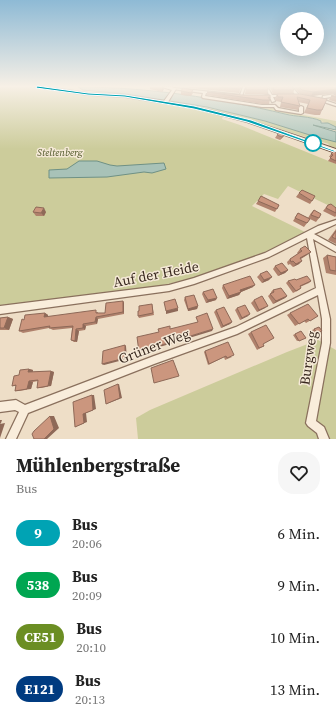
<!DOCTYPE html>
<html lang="de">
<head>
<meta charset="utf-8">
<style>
  :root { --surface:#fff; --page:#f6f6f6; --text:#222; --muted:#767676 }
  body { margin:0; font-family:"Source Serif 4",serif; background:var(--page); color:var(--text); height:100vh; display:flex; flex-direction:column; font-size:15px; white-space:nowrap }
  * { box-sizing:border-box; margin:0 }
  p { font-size:13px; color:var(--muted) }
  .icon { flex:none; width:22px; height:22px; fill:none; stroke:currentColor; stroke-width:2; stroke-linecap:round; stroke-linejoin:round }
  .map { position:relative; height:439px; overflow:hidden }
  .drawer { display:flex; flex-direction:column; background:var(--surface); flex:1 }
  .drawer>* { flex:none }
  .badge { padding:0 8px; border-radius:13px; font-size:14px; line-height:26px }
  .fabs { position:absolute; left:280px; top:12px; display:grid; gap:8px }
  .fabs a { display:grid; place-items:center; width:44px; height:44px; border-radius:50%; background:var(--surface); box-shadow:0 4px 16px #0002; font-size:20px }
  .map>.badge { position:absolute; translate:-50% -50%; box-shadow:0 0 0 2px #fff }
  .round { display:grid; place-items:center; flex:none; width:42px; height:42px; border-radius:16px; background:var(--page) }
  .summary { display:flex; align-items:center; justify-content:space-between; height:68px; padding:0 16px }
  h1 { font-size:19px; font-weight:700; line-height:30px }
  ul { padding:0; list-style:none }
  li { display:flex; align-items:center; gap:12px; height:52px; padding:0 16px }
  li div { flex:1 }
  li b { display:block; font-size:15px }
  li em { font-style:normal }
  li .badge { min-width:44px; font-weight:700; text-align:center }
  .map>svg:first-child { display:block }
  .green { fill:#cccc9b }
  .water { fill:#a8c2b8; stroke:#6f9185 }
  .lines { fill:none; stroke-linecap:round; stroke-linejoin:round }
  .street-casing { stroke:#8a705d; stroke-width:2.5 }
  .secondary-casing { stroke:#6c5140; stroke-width:2 }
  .street { fill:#f9eddb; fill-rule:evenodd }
  .secondary { fill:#f9eddb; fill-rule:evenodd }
  .wall { fill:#af816c }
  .shaded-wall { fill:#8e6958 }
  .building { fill:#cb967e; stroke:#8e6958 }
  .line { fill:#00a3b4; stroke:#fff }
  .stop-dot { fill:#fff; stroke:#00a3b4; stroke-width:2 }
  .labels { text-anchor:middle; stroke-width:3; stroke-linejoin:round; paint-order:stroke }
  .far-park-label { font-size:10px; font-style:italic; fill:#4f5627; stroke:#f5e9d7 }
  .near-street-label { font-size:14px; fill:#3a2a20; stroke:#f5e9d7 }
</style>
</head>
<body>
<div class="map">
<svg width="336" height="439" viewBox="0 0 336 439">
  <rect width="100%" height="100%" fill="#eedec7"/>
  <path class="green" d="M0 87H30L80 94 121 97 194 109 223 116 222 119 240 125 336 164V209L288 186 278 199 264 194 252 206 305 232C257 259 203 278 148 288 128 291 108 293 88 295 59 299 29 304 0 305Z
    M172 101 240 114 336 142V148L328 145 329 144 240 117Z
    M229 102 270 109 268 106 276 107 277 110 336 121V127L313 118 296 116Z
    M318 340 336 350V439H138L136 418 150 410 287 352Z"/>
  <path class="water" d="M78 87C148 87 218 98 285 114 296 117 310 116 321 121V123H328L336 127V130L313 125 336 132V142L313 136 265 121 207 107 126 94 83 90Z
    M79 161H97L110 165 117 166 164 163 166 169 152 173 144 172 107 177 49 178V170L67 169Z"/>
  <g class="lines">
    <defs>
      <path id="street" d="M243 87H245L242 96 241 97 206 93 205 96 262 105H275L278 108 299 112V107L301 106 303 107V113L301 114 276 110 274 107H262L203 98 202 97 203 93 173 89 174 88 240 95Z
        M266 87H269L268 88 272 95H283L284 96 283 97H273L275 101 272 102 270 97H264L263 96 269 95Z
        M289 87H292L299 95V97H297Z
        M336 94V96L325 98 324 100 336 104V106L318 100H322L323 96Z
        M336 220V224L314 234 336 246V252L313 239 330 319V343L316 421 324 427 329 439H319L317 433 308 426 306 423 322 343V319L318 295 237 334 154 364 28 413 16 439H6L19 412 15 410 0 412V402L16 400 25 405 154 356 236 327 316 288 307 238 269 257 194 284 169 291 0 314V306L169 285 194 278 265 253 318 226Z"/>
      <path id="secondary" d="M35 87H48L88 93 125 95 164 101 172 90 162 87H172L176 89 168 102C226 111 281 130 336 149V153L247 122 194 108 125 97 88 95Z"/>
    </defs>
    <use href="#street" class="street-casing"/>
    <use href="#secondary" class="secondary-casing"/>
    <use href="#street" class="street"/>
    <use href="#secondary" class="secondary"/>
  </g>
  <path class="wall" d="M150 87H164V89L162 92 150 89Z
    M182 87H241L239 93Z
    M246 87 268 90 267 94H245Z
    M270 87H292L294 90 293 94H273Z
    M294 87H336V93L311 96 300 94Z
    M183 88 193 93 191 96 181 95V91Z
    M207 92 242 95 270 98V100L269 104H262L207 95Z
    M277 94 327 99 322 110 320 115H315L304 113 308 104 298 102 300 106 298 110 280 107 281 102 276 101 275 98Z
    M336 94V102L329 100 331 96Z
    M277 135 284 136 280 140 275 138Z
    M336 152V164L328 161 331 157H329L331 154Z
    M299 193 312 201 310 204 296 197Z
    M258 201 279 205 275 212 256 204Z
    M328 205 336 208V216L335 217 323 211Z
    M314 210 319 218 316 222 310 219 304 227 293 221 298 213 308 218 311 213Z
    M33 212H46L44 216H36Z
    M336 229V244L328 240Z
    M300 249 307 255 301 259 299 264 293 267 290 264 288 265 287 262 290 259 298 254 297 253Z
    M327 255 336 257V275L326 273 323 258Z
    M275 266 288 270 285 273 278 276 273 269Z
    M260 274 269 280 262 283 257 277Z
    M296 280 311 281 309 283 300 287 301 288 299 290 293 293 286 283 288 281Z
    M223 285 253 287 241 292 239 295 227 299 222 288Z
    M273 290 287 296 285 298 273 304 268 296 271 293V292Z
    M203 292 216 300 206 303 202 294Z
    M185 297 198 306 197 309 188 311 184 300Z
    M254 300 265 308 257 312 251 303Z
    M123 301 124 303V314L98 319 97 324 86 326 85 330 79 331 77 342H74L71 340 72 328 53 330 49 328 23 333 19 331 24 320 45 313 48 315V317L98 312V313H105Z
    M152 304 154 315 139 318 138 316 139 311Z
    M237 308 248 316 240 320 235 310Z
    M216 310 232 322 230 324 221 328 214 312Z
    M290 313 318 316 306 323 304 321 295 326 287 315Z
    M8 317 13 319 9 330H0V318Z
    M319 327 322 331 314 334 312 330Z
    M301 331 306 338 297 341 293 335Z
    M251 332 263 344 264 346 257 350 248 334Z
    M205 351 232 357 225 360 224 357 208 365 204 352Z
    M29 369 33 370V372L51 371 54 372 51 386 41 388H37L38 381 33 382 31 389 19 391H15L16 386H12L19 375Z"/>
  <path class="shaded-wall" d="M162 87H164V89L162 92Z
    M336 89V93L311 96 313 92Z
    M285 133 284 136 280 140 282 137Z
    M44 208 46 212 44 216 41 213Z
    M311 252 307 255 296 261 300 258Z
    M302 261 299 264 293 267 296 264Z
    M288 270 285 273 278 276 281 273Z
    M272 277 269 280 262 283 264 280Z
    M255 285 253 287 241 292 239 295 227 299 229 296 240 290Z
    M287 296 285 298 273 304 276 301Z
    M217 298 216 300 206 303 208 300Z
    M123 301 124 303V314L123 312Z
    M198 306 197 309 188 311V309Z
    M268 306 265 308 257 312 259 310Z
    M178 308V311L166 314V311Z
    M45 313 48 315 47 319 44 317Z
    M250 314 248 316 240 320 242 318Z
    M8 317 13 319 9 330 4 328Z
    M96 317 98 319 97 324 95 322Z
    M232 322 230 324 221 328 223 326Z
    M83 324 86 326 85 330 83 328Z
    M76 329 79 331 77 342 75 341Z
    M213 329 212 331 140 353 139 352Z
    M125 345 126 346 127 359 104 365 102 364Z
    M29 369 33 370 32 373 28 372Z
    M51 371 54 372 51 386H48Z
    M29 381 33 382 31 389H27Z
    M118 384H119L122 398 106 404Z
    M92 395H94L96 409 86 413 87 422 75 427 83 414Z
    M50 416H54L59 428 47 439H44Z
    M0 420H2L1 423 0 424Z
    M5 423 0 438V424Z"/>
  <path class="building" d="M219 87H241L240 89Z
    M246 87H267L268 90H246Z
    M273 87H292L294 90H274Z
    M299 87H336V89L313 92 302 90Z
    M183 88 193 90 191 93 181 91Z
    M207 92 242 95H270V98L268 97 270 100H263Z
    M277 94H300L327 99 322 110H317L307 108 310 100 297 97 300 106 281 102 283 97H278Z
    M336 94V97L331 96Z
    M280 132 285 133 282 137 277 135Z
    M334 151 336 152V161L330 158 333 155 331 154Z
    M302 190 315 196 312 201 299 193Z
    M261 196 279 205 277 209 258 201Z
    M331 204 336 208V213L326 208 328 205Z
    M36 207 44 208 41 213 33 212Z
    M314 210 321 214 319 218 311 215Z
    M298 213 310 219 307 223 295 218Z
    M336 231V239L332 237Z
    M305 246 311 252 300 258 302 261 296 264 293 261 291 262 290 259 302 251 300 249Z
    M327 255 336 257V271L330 270Z
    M282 263 288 270 281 273 275 266Z
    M267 271 272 277 264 280 260 274Z
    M250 276 255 285 240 290 241 292 229 296 223 285Z
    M307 276 311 281 300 286 301 288 296 291 288 281 295 279 296 280Z
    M281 288 287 296 276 301 270 294 274 292 273 290Z
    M213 289 217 298 208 300 203 292Z
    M194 295 198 306 188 309 185 297Z
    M262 296 268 306 259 310 254 300Z
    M175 299 178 308 166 311 164 302Z
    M123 301V312L96 317 95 322 83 324V328L76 329 75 341 71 340 73 326 49 328 50 326 19 331 22 319 24 320 25 315 45 313 44 317 96 310V313H105L106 303Z
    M152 304 153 313 138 316V311H139V306Z
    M308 304 318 316 310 321 308 319 299 324 290 313Z
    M245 305 250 314 242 318 237 308Z
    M224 307 232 322 223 326 216 310Z
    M207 313 213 329 139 352 137 337 159 332 158 329 170 326V329L198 322 196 317Z
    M8 317 4 328H0V318Z
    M266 325 274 338 263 344 264 346 259 348 251 332Z
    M319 327 322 331 317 333 314 329Z
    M301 331 306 338 299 341 295 334Z
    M228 342 234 355 227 358 226 356 209 364 205 351Z
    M125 345V358L102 364 103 351Z
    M173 360 179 376 154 383 151 368Z
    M29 369 28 372 51 371 48 386 37 388 38 380 29 381 27 389 15 391 16 385 12 386 14 376 19 375 20 370Z
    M118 384 120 398 106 404 104 390Z
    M92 395 93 410 83 414 84 423 75 427 73 402Z
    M50 416 54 429 44 439H34L32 434 34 431Z"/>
  <linearGradient id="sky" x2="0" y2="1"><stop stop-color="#8ebad5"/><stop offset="0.58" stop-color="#f7f0e6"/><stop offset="1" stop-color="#f7f0e6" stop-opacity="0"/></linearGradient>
  <rect width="336" height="149" fill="url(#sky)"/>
  <path class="line" d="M37 86 88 93 125 95 194 106 251 120 336 151 334 152 247 122 194 109 125 97 88 95 36 88Z"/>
  <circle class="stop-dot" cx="313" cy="143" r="8"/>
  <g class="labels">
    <g class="far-park-label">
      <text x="60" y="156">Steltenberg</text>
    </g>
    <g class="near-street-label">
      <text transform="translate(156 274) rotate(-11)" y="5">Auf der Heide</text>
      <text transform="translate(154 346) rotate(-21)" y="5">Grüner Weg</text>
      <text transform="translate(308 358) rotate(-82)" y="5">Burgweg</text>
    </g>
  </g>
</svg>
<div class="fabs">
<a><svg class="icon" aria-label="locate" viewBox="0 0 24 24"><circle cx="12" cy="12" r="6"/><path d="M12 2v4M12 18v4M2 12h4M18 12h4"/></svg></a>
</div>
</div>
<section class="drawer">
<div class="summary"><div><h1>Mühlenbergstraße</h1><p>Bus</p></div><a class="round"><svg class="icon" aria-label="heart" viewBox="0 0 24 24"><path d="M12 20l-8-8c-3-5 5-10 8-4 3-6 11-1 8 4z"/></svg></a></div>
<ul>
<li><span class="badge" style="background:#00a3b4;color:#fff">9</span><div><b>Bus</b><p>20:06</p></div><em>6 Min.</em></li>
<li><span class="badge" style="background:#00a651;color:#fff">538</span><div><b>Bus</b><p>20:09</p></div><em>9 Min.</em></li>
<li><span class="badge" style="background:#6b8e23;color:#fff">CE51</span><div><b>Bus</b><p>20:10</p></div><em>10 Min.</em></li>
<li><span class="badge" style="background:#003b80;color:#fff">E121</span><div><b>Bus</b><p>20:13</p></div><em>13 Min.</em></li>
</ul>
</section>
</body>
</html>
